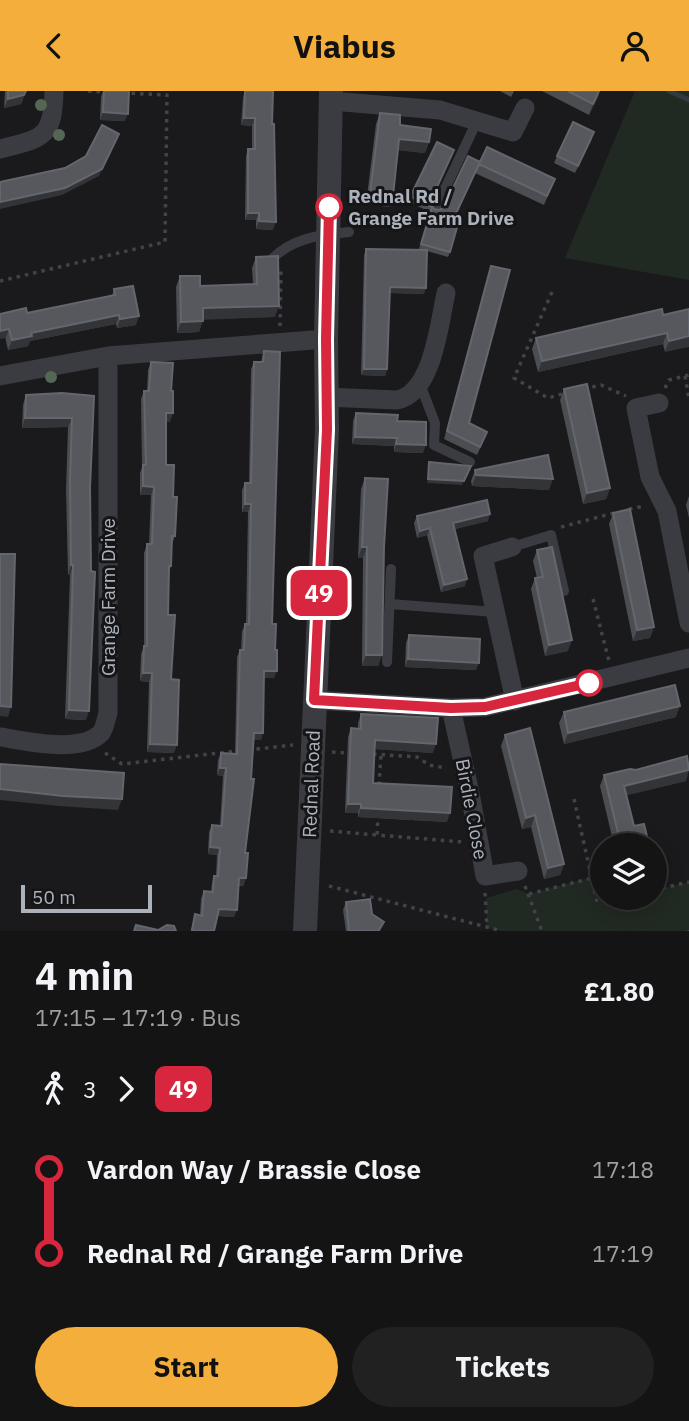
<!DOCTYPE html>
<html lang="en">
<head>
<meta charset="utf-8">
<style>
  :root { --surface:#141415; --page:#212122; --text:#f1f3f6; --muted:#9d9ea0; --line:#333334; --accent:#f3ae3b }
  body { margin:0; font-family:"IBM Plex Sans",sans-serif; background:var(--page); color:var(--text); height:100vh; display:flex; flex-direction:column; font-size:26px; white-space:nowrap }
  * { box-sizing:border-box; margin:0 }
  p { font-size:23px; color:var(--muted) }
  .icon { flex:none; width:38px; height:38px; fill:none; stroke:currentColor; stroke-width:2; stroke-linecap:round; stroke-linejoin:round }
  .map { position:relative; height:840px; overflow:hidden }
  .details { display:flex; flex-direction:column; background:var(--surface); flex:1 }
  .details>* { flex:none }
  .badge { padding:0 14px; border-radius:10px; font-size:24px; line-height:46px }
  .controls { position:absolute; left:590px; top:742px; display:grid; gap:14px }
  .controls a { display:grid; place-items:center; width:77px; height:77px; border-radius:50%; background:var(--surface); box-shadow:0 4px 18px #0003,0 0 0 2px var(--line); font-size:35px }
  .scale { position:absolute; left:21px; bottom:18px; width:131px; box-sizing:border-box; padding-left:7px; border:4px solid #acb2bc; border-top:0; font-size:19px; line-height:24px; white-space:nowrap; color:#acb2bc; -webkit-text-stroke:5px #151517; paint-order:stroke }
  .map>.badge { position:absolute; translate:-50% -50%; box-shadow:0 0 0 4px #fff }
  .legs { display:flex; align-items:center; gap:10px; height:77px; padding:0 35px; font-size:23px }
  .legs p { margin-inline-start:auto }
  .overview { display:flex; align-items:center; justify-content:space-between; height:119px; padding:0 35px }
  h1 { font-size:38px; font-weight:800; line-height:52px }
  .button { display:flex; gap:14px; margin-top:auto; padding:14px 35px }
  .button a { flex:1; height:80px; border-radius:42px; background:var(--accent); color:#111; font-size:28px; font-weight:800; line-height:80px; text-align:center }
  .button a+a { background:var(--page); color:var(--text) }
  ul { padding:0 35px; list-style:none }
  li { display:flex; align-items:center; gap:24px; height:84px; font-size:26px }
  li i { display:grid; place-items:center; width:10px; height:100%; margin:0 9px; background:currentColor }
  li i::after { content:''; width:18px; height:18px; margin:-9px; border:5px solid; border-radius:50%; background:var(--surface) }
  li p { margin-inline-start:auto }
  li:first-child i { background:linear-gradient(#0000 50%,currentColor 0) }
  li:last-child i { background:linear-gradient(currentColor 50%,#0000 0) }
  header { display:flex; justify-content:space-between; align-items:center; height:91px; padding:0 35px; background:var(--accent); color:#111; font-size:32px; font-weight:800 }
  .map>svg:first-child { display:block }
  .green { fill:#212a22 }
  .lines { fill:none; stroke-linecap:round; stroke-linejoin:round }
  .stream { stroke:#2f3a41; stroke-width:5 }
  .path { stroke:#414348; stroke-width:3.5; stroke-dasharray:3.5 5; stroke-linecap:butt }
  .service { stroke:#3b3c41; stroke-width:10 }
  .minor { stroke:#3b3c41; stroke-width:19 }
  .tertiary { stroke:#3b3c41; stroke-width:24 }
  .tree { fill:#546755 }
  .wall { fill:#4b4d51 }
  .shaded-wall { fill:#333437 }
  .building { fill:#56585d; stroke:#63666c; stroke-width:2 }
  .line-1-casing { stroke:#fff; stroke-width:16 }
  .line-1 { stroke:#d7263d; stroke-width:10 }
  .stop-1-dot { fill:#fff; stroke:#d7263d; stroke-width:3.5 }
  .labels { text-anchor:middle; stroke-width:6; stroke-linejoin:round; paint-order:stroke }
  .stop-label { font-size:19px; font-weight:bold; fill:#acb2bc; stroke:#151517; text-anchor:start }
  .street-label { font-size:19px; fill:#acb2bc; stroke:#151517 }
</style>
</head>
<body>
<header><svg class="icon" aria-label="back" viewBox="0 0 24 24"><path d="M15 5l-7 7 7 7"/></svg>Viabus<svg class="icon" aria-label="person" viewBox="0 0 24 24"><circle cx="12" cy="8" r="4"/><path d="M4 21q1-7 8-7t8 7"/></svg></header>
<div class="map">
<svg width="689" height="840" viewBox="0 0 689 840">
  <rect width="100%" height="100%" fill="#1a1a1c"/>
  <path class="green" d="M635 0H689V189L565 167Z
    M592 786 598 810 615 807H654L655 799 689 791V840H502L487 837 486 807 517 798 529 803Z"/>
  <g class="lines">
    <path class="stream" d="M669 0 689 9"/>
    <path class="path" d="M88 0 107 1
      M0 190 165 151 167 4 125 2
      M552 201 514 287 548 307 566 302
      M280 235 281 177
      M685 285 689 308
      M665 297 669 289 689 284
      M584 298 601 294 626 305
      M629 418 645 415
      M561 436 614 422
      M593 508 609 570
      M248 659 293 654
      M332 661 351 662
      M105 662 122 673 237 660
      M373 663 417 666 429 674 446 677
      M379 694 381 664
      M574 708 597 811 615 807
      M378 723 377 744 463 751
      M330 740 377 744
      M329 795 502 840
      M525 795 542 840
      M654 799 689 791
      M485 802 487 836
      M529 803 592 787
      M689 840V839"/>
    <path class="service" d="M436 117 477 30
      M271 169C292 147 319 144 349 141
      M420 293 435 332 434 354 470 371
      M512 456 551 444 564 500
      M390 513 495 521
      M387 571 391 478"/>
    <path class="minor" d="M331 10 440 19 513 41 525 17
      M0 58C42 47 53 48 54 0
      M0 285 108 265 326 248
      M325 306 397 309C433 302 439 233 446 202
      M659 312 636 317 650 386 667 420 689 532
      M512 456 483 465 515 610
      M314 609 451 617 485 616 689 567
      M451 617 470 702 485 785 518 780
      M0 646C27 650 80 663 101 642 105 637 106 628 108 622V265"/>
    <path class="tertiary" d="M305 840 327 339 326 248 331 0"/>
  </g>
  <g class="tree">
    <circle cx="41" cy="14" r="6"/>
    <circle cx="59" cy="44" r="6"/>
    <circle cx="51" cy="286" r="6"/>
  </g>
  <path class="wall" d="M5 0H26L21 13 4 17Z
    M103 0 125 30 100 29 101 6Z
    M245 0 272 33 273 139 256 138V129H245L246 65 248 58H252V35L241 34 243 7Z
    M500 0H514L511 6Z
    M542 0H600L589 24Z
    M380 22 429 51 425 62 398 59 393 105 389 116 366 113 376 33Z
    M592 48 575 82 554 72 557 65Z
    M480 71 555 88 544 114 475 82 453 131 450 161 448 166 427 160 424 203 390 202 387 278 385 285 361 284 364 164 366 158 424 159 419 158 430 121 409 111 410 106 431 110V113L434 118 439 119 444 116Z
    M256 166 275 226 203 228 199 241 177 242 176 196 180 185 200 195 253 193 252 177Z
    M491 175 469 332 484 349 477 364 444 348Z
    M114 198 136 234 117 237 116 233 30 250 28 255 8 259 0 223 27 222 112 205Z
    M689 218 665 261 663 253 538 281 532 258 536 247 663 224Z
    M264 260 274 587H264L261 649H254L245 762 246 787 243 795H239L234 826 218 825 214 840H191L195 823 200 824 201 808 204 800 211 801 212 792 214 785H216L217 764 208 763 209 741 212 734 220 735 223 685 217 684 218 669 221 662 235 663 237 566 240 559H241L242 540 246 533 248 421H242V399L245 392H249L251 278 254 271H261Z
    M151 271 170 331H166V374L173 406 175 445 172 453 171 475 168 484V524L174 662 147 661 149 591 140 590 141 563 144 555V462L147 453H149L151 404H140V382L142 376 141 308 144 300H147L148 279Z
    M564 298 610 397 606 408 583 413 560 309Z
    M26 304 94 305 90 397 86 629 65 628 70 484H68L66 399 68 336 22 337 23 314Z
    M356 322 423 362 394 361V355L352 353 353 330Z
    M475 379 549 399 472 395 471 390Z
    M365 387 384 456 382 564 378 575H362L363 467H358L361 398Z
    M689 405V427L686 414Z
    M613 422 654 536 650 547 633 550 609 433Z
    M417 425 488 430 455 438 465 495 441 501 427 444 417 447 414 432Z
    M537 459 568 560 545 565 531 498 535 487H537L533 470Z
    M409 544 476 579 405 576 406 552Z
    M564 621 676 626 564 653 559 632Z
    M361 623 433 662 375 658 373 692 447 731 358 726V722H345L348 646 351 637 358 638V632Z
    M505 644 564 773 560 784 544 788 531 736 522 738 501 655Z
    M604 684 686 690 626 704 634 735 649 754H614L600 695Z
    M346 811 372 823 384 831 380 840H346L343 819Z"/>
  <path class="shaded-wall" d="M26 0 21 13 4 17 8 8Z
    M599 0V5L589 24 593 13Z
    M103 21 128 23 125 30 100 29Z
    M244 27H255L252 35 241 34Z
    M119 43 99 85 62 104 0 118V111L65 97Z
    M399 48 429 51 425 62 395 59Z
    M370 102 393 105 389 116 366 113Z
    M248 122H259L256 129H245Z
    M259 130 276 131 273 139 256 138Z
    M390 196 426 197 424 203 388 202Z
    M279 215 275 226 199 229 203 217Z
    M119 224 116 233 30 250 28 255 8 259 12 249 31 242Z
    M139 225 136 234 117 237 120 228Z
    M203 230 199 241 177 242 181 231Z
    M9 238 6 247 0 248V240Z
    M667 242 663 253 538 281 542 270Z
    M689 245V256L665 261 669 250Z
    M364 278H387L385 285 361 284Z
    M166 322H173L170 331H163Z
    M25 327H72L68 336 22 337Z
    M355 346 397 347 394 355 352 353Z
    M396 353 426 354 423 362 394 361Z
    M471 375 462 394 427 392 428 388Z
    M476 384 553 388 549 399 472 395Z
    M143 395 154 396 151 404H140Z
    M610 397 606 408 583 413 587 402Z
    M245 413H251L248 421H242Z
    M490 423 488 430 451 439 453 432Z
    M430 437 427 444 417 447 420 440Z
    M362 456H367L363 467H358Z
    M71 474H73L70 484H68Z
    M467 488 465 495 441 501 444 494Z
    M654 536 650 547 633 550 637 539Z
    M572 549 568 560 545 565 549 554Z
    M366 564H382L378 575H362Z
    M408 568 479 572 476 579 405 576Z
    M264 580H277L274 587H261Z
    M143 582H152L149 591 140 590Z
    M0 615 11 616 8 626 0 625Z
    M680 615 676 626 564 653 568 642Z
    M69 619 89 620 86 629 65 628Z
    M254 642H263L261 649H252Z
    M375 649 436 653 433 662 372 658Z
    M150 653 177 654 174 662 147 661Z
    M220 677H226L223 685 217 684Z
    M689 679 686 690 620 706 624 695Z
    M0 698 122 708 118 719 59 715 0 709Z
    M348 713H361L358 722H345Z
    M361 717 450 722 447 731 358 726Z
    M535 724 531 736 522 738 526 727Z
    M210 756 220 757 217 764 208 763Z
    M564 773 560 784 544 788 548 777Z
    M239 787H246L243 795 237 794Z
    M219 818 237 819 234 826 217 825Z"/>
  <path class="building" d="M8 0H26L24 4 8 8Z
    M104 0H129L128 23 103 21Z
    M245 0H273L272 33H274L276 131 259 130V122H248V58H255V27H244Z
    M568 0H599L593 13Z
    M380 22 400 24V34L431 38 429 51 399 48 393 105 370 102Z
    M573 31 594 41 578 75 557 65Z
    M102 34 119 43 102 78 65 97 0 111V91L65 77 86 65Z
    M437 51 454 59 431 109V113L434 118 439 119 444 116 468 65 480 71 452 131 458 133 450 161 421 153 432 116 410 106Z
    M487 56 555 88 547 105 479 73Z
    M366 158 427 159 426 197 390 196 387 278H364Z
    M278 165 279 215 203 217V230L181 231 180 185H200V195L257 193 256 166Z
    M491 175 510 179 469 332 487 341 480 356 447 340Z
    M133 195 139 225 120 228 119 224 31 242 32 245 12 249 9 238 0 240V223L26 217 27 222 115 204 114 198Z
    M662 218 663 224 689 218V245L669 250 667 242 542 270 536 247Z
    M264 260 280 261 272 533H276L275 559H277V580H264L263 642H254L251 688H254L245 762H248L246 787H239L237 819 219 818 214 840H195L192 839 195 823 202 825 204 800 213 801 214 785H218L220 757 210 756 212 734 222 735 226 677H220L221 662 237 663 240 559H244L245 533H249L251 413H245V392H251L254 271H263Z
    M151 271 173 272 171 300H173V322H166V374H174L173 406H177L175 445H172L171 475H169L168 524H175L171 588 179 589 177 654 150 653 152 582H143L144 555H147V453H152L154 396 143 395V374H146L144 300H149Z
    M587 293 610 397 587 402 564 298Z
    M62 302 94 305 90 397 91 480 95 481 89 620 69 619 73 474H71L70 390 72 327H25L26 304Z
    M356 322 398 324 397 330 426 331V354L396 353 397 347 355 346Z
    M548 364 553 388 476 384 475 379Z
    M429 371 471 375 464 390 428 388Z
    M365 387 388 388 384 456 382 564H366L367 456H362Z
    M487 409 490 423 453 432 467 488 444 494 430 437 420 440 417 425Z
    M630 418 654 536 637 539 613 422Z
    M552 456 572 549 549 554 535 487 543 486 537 459Z
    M0 463H15L11 616 0 615Z
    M409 544 480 548 479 572 408 568Z
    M675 594 680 615 568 642 564 621Z
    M361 623 438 627 436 653 375 649 373 692 452 696 450 722 361 717V713H348L351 637 361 638Z
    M530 637 564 773 548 777 535 724 526 727 505 644Z
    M687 665 689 679 624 695 634 735 644 733 649 754H621L604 684 630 678 636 679Z
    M0 673 124 682 122 708 63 705 0 698Z
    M370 808 372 823 384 831 378 840H349L346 811Z
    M136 834 158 839 167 834 174 835 176 840H134Z"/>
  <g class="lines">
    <defs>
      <path id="line-1" d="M329 116 326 248 327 339 314 609 451 617 485 616 589 592"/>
    </defs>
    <use href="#line-1" class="line-1-casing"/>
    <use href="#line-1" class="line-1"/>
  </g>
  <g class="stop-1-dot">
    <circle cx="329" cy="116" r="12"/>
    <circle cx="589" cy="592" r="12"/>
  </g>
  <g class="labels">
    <g class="stop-label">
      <text x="348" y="112">Rednal Rd /<tspan x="348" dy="22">Grange Farm Drive</tspan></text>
    </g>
    <g class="street-label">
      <text transform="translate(108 506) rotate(-90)" y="7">Grange Farm Drive</text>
      <text transform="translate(311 693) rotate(-88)" y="7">Rednal Road</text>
      <text transform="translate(472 718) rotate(79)" y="7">Birdie Close</text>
    </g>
  </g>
</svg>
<div class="controls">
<a><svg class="icon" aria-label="layers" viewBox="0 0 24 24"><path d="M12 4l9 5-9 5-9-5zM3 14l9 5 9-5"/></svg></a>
</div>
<div class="scale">50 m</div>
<b class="badge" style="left:319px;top:502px;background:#d7263d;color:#fff">49</b>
</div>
<section class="details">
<div class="overview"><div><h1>4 min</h1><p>17:15 – 17:19 · Bus</p></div><b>£1.80</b></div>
<div class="legs"><svg class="icon" aria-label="walk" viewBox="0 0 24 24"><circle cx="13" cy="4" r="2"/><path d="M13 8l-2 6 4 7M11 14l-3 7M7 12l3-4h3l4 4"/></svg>3<svg class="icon" aria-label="forward" viewBox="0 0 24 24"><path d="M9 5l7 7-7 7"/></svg><b class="badge" style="background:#d7263d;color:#fff">49</b></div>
<ul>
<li><i style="color:#d7263d"></i><b>Vardon Way / Brassie Close</b><p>17:18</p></li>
<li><i style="color:#d7263d"></i><b>Rednal Rd / Grange Farm Drive</b><p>17:19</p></li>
</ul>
<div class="button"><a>Start</a><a>Tickets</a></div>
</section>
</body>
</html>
